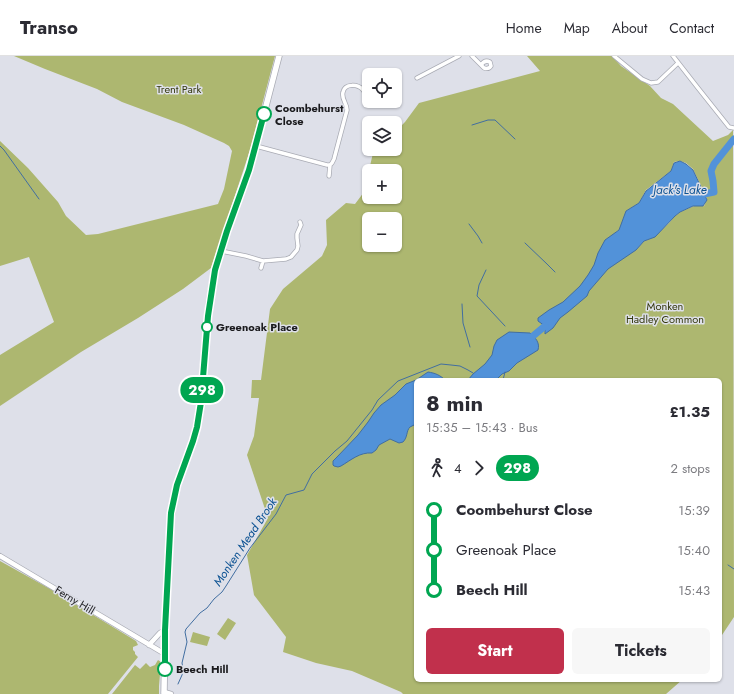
<!DOCTYPE html>
<html lang="en">
<head>
<meta charset="utf-8">
<style>
  :root { --surface:#fff; --page:#f7f7f7; --text:#2b2b33; --muted:#7c7c81; --line:#e1e1e2; --accent:#c1304c }
  body { margin:0; font-family:Jost,sans-serif; background:var(--page); color:var(--text); height:100vh; display:flex; flex-direction:column; font-size:15px; white-space:nowrap }
  * { box-sizing:border-box; margin:0 }
  p { font-size:13px; color:var(--muted) }
  .icon { flex:none; width:22px; height:22px; fill:none; stroke:currentColor; stroke-width:2; stroke-linecap:round; stroke-linejoin:round }
  .map { position:relative; flex:1; overflow:hidden }
  .details { position:absolute; left:414px; top:322px; width:308px; height:304px; display:flex; flex-direction:column; background:var(--surface); border-radius:6px; box-shadow:0 1px 3px #0004 }
  .details>* { flex:none }
  .badge { padding:0 8px; border-radius:13px; font-size:14px; line-height:26px }
  .buttons { position:absolute; left:362px; top:12px; display:grid; gap:8px }
  .buttons a { display:grid; place-items:center; width:40px; height:40px; border-radius:6px; background:var(--surface); box-shadow:0 1px 3px #0004; font-size:20px }
  .map>.badge { position:absolute; translate:-50% -50%; box-shadow:0 0 0 2px #fff }
  .legs { display:flex; align-items:center; gap:6px; height:44px; padding:0 12px; font-size:13px }
  .legs p { margin-inline-start:auto }
  .head { display:flex; align-items:center; justify-content:space-between; height:68px; padding:0 12px }
  h1 { font-size:22px; font-weight:700; line-height:30px }
  .action { display:flex; gap:8px; margin-top:auto; padding:8px 12px }
  .action a { flex:1; height:46px; border-radius:6px; background:var(--accent); color:#fff; font-size:16px; font-weight:700; line-height:46px; text-align:center }
  .action a+a { background:var(--page); color:var(--text) }
  ul { padding:0 12px; list-style:none }
  li { display:flex; align-items:center; gap:14px; height:40px; font-size:15px }
  li i { display:grid; place-items:center; width:6px; height:100%; margin:0 5px; background:currentColor }
  li i::after { content:''; width:10px; height:10px; margin:-5px; border:3px solid; border-radius:50%; background:var(--surface) }
  li p { margin-inline-start:auto }
  li:first-child i { background:linear-gradient(#0000 50%,currentColor 0) }
  li:last-child i { background:linear-gradient(currentColor 50%,#0000 0) }
  header { display:flex; align-items:center; gap:24px; box-sizing:border-box; height:56px; padding:0 20px; background:var(--surface); border-bottom:1px solid var(--line) }
  header strong { font-size:19px }
  nav { display:flex; gap:22px; margin-inline-start:auto; font-size:14px }
  .map>svg:first-child { display:block }
  .green { fill:#adb770; fill-rule:evenodd }
  .water { fill:#5292d9; stroke:#416ea1 }
  .lines { fill:none; stroke-linecap:round; stroke-linejoin:round }
  .stream { stroke:#416ea1; stroke-width:1 }
  .river { stroke:#5292d9; stroke-width:7 }
  .minor-casing { stroke:#a9abb4; stroke-width:5 }
  .tertiary-casing { stroke:#a9abb4; stroke-width:6 }
  .primary-casing { stroke:#a9abb4; stroke-width:7 }
  .minor { stroke:#fff; stroke-width:3.5 }
  .tertiary { stroke:#fff; stroke-width:4.5 }
  .primary { stroke:#fff; stroke-width:5.5 }
  .line-1-casing { stroke:#fff; stroke-width:9 }
  .line-1 { stroke:#00a651; stroke-width:6 }
  .stop-1-dot { fill:#fff; stroke:#00a651; stroke-width:2 }
  .labels { text-anchor:middle; stroke-width:3; stroke-linejoin:round; paint-order:stroke }
  .park-label { font-size:11px; fill:#34380e; stroke:#dee0e9 }
  .stop-label { font-size:11px; font-weight:bold; fill:#1a1a1d; stroke:#dee0e9; text-anchor:start }
  .street-label { font-size:11px; fill:#1a1a1d; stroke:#dee0e9 }
  .water-label { font-size:12px; font-style:italic; fill:#0c5293; stroke:#dee0e9 }
</style>
</head>
<body>
<header>
<strong>Transo</strong>
<nav><a>Home</a><a>Map</a><a>About</a><a>Contact</a></nav>
</header>
<div class="map">
<svg width="734" height="638" viewBox="0 0 734 638">
  <rect width="100%" height="100%" fill="#dee0e9"/>
  <path class="green" d="M14 0H275L250 94 211 212 183 233 138 262 81 296 0 350V299L54 266 29 201 0 210V85L28 112 58 146 66 160 86 179 98 178 218 148 224 133 232 95 229 90 224 87 184 69 122 46 97 33 45 13Z
    M527 0H612L621 10 650 30 661 42 673 48 713 85 728 79 733 74 734 561 720 582V324H416V624H682L666 638H403L401 636 352 615 316 607 283 596 286 581 254 539 247 499 268 462 247 399 254 380 259 342H251L252 324H261L270 253 283 233 322 200 327 189 326 164 346 147 355 148 364 136 373 97 377 93H395V76L405 66 419 47 540 15ZM680 105 686 107 693 113 707 143 704 150H694L680 156 674 161 669 167 654 181 644 185 636 194 617 185 615 176H616L619 174 621 171 626 155 639 147 646 134 671 115 674 106ZM369 115H395V141H369ZM369 163H395V189H369Z
    M0 505 52 534 136 585 138 589 133 591V594L135 596V598L138 601 108 638H0Z
    M228 562 236 567 225 584 217 578Z
    M193 576 210 581 207 590 190 586Z
    M158 604 161 606 159 630V638H112L135 609 140 613 146 607 150 611 155 609Z"/>
  <path class="water" d="M680 105 686 108 693 114 707 144 703 150H693L680 156 675 160 655 181 644 185 636 194 608 213 589 235 587 240 568 256 560 262 553 272 545 278V270L538 265V262L549 254 563 246 580 230 588 219 594 209 598 197 605 184 619 174 626 155 639 147 646 135 671 115 674 107Z
    M509 276 530 277C536 282 540 287 538 294L517 307 509 315 502 318 496 324H468L473 318 485 308 492 299 494 290 497 284Z
    M428 316C435 317 440 319 445 324H416V368C414 369 412 370 410 371 406 375 408 381 403 386L399 387 390 383 379 389 376 394 372 397C360 396 351 404 341 410L338 411 334 410 333 409V405L337 401 358 379 368 366 374 357 381 349 395 339 406 328 416 324Z"/>
  <g class="lines">
    <path class="stream" d="M472 69 488 64H495L515 83
      M0 90 4 94 39 143
      M469 168 478 180 482 187
      M525 187 547 208 555 216
      M486 214 479 229 477 240 505 270
      M462 248 463 267 470 291
      M503 324 505 316
      M728 509 734 513
      M178 628 182 619 183 613 182 607 187 586 185 576 186 573 200 557 207 552 214 543 222 536 226 530 250 492 276 458 286 439 304 434 312 418 335 395 347 385 372 354 378 344 398 325 441 308 451 309 460 310 468 314 473 317"/>
    <path class="river" d="M704 138 714 136 713 125 711 115 714 108 734 83
      M533 280 545 270"/>
    <defs>
      <path id="minor" d="M472 0 484 12C487 13 489 13 491 10L490 6C486 4 483 6 481 9
        M614 0 642 23 651 27 658 26 678 7
        M673 0 698 32 729 71 734 72
        M417 22 459 0
        M256 90 327 109H330
        M329 120 330 109 332 107 334 103 347 54C347 47 341 43 343 36 345 27 358 28 363 34 366 37 367 42 368 46
        M221 195 246 200 263 205 286 203 291 201 297 194 298 190 297 182V178L301 169 300 166
        M261 212 263 205"/>
      <path id="tertiary" d="M0 500 165 598
        M149 589 160 577 165 574
        M164 636 171 638"/>
      <path id="primary" d="M164 638 165 574 168 504 170 471 174 443 181 416 193 385 199 359 209 247 215 214 227 175 249 115 279 0"/>
    </defs>
    <use href="#minor" class="minor-casing"/>
    <use href="#tertiary" class="tertiary-casing"/>
    <use href="#primary" class="primary-casing"/>
    <use href="#minor" class="minor"/>
    <use href="#tertiary" class="tertiary"/>
    <use href="#primary" class="primary"/>
  </g>
  <g class="lines">
    <defs>
      <path id="line-1" d="M165 613V574L171 457 177 429 193 385 197 371 201 346 208 260 215 214 227 175 249 114 264 58"/>
    </defs>
    <use href="#line-1" class="line-1-casing"/>
    <use href="#line-1" class="line-1"/>
  </g>
  <g class="stop-1-dot">
    <circle cx="264" cy="58" r="7"/>
    <circle cx="207" cy="271" r="5"/>
    <circle cx="165" cy="613" r="7"/>
  </g>
  <g class="labels">
    <g class="park-label">
      <text x="179" y="37">Trent Park</text>
      <text x="665" y="254">Monken<tspan x="665" dy="13">Hadley Common</tspan></text>
    </g>
    <g class="stop-label">
      <text x="275" y="56">Coombehurst<tspan x="275" dy="13">Close</tspan></text>
      <text x="216" y="275">Greenoak Place</text>
      <text x="176" y="617">Beech Hill</text>
    </g>
    <g class="street-label">
      <text transform="translate(75 544) rotate(31)" y="4">Ferny Hill</text>
    </g>
    <g class="water-label">
      <text x="680" y="138">Jack's Lake</text>
      <text transform="translate(245 486) rotate(-56)" y="4">Monken Mead Brook</text>
    </g>
  </g>
</svg>
<div class="buttons">
<a><svg class="icon" aria-label="locate" viewBox="0 0 24 24"><circle cx="12" cy="12" r="6"/><path d="M12 2v4M12 18v4M2 12h4M18 12h4"/></svg></a>
<a><svg class="icon" aria-label="layers" viewBox="0 0 24 24"><path d="M12 4l9 5-9 5-9-5zM3 14l9 5 9-5"/></svg></a>
<a>+</a>
<a>−</a>
</div>
<b class="badge" style="left:202px;top:334px;background:#00a651;color:#fff">298</b>
<section class="details">
<div class="head"><div><h1>8 min</h1><p>15:35 – 15:43 · Bus</p></div><b>£1.35</b></div>
<div class="legs"><svg class="icon" aria-label="walk" viewBox="0 0 24 24"><circle cx="13" cy="4" r="2"/><path d="M13 8l-2 6 4 7M11 14l-3 7M7 12l3-4h3l4 4"/></svg>4<svg class="icon" aria-label="forward" viewBox="0 0 24 24"><path d="M9 5l7 7-7 7"/></svg><b class="badge" style="background:#00a651;color:#fff">298</b><p>2 stops</p></div>
<ul>
<li><i style="color:#00a651"></i><b>Coombehurst Close</b><p>15:39</p></li>
<li><i style="color:#00a651"></i><span>Greenoak Place</span><p>15:40</p></li>
<li><i style="color:#00a651"></i><b>Beech Hill</b><p>15:43</p></li>
</ul>
<div class="action"><a>Start</a><a>Tickets</a></div>
</section>
</div>
</body>
</html>
